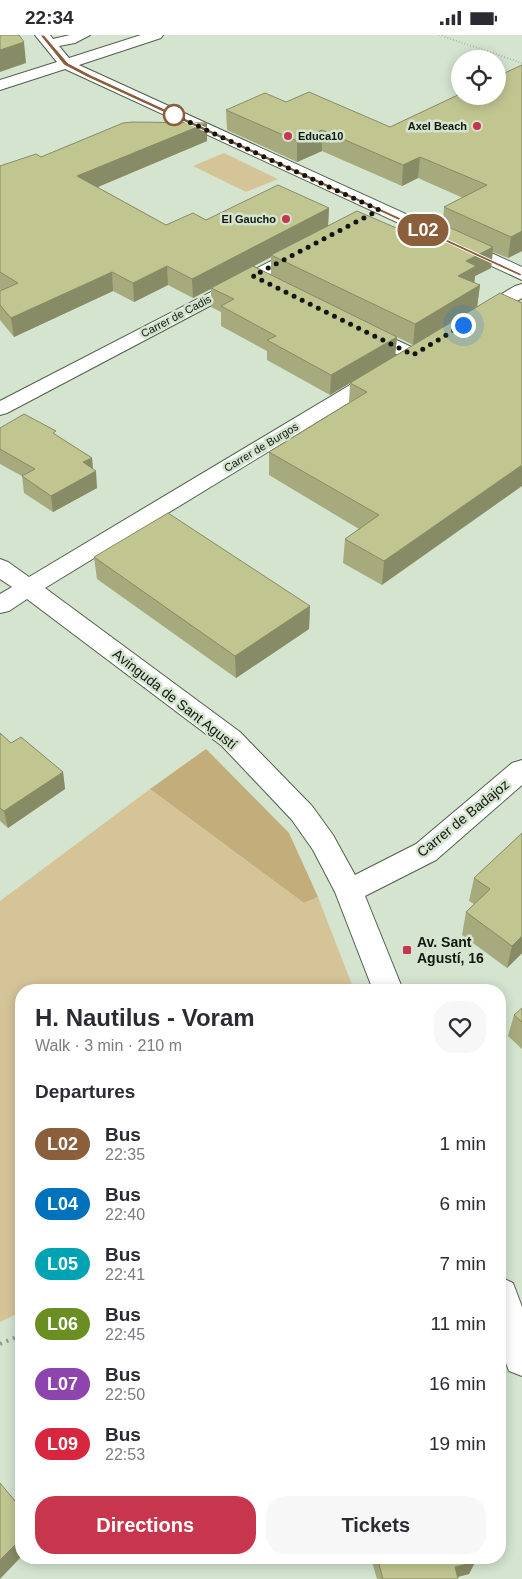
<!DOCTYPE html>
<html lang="en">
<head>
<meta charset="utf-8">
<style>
  :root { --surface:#fff; --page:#f7f7f7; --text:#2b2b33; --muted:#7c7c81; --accent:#c7364d }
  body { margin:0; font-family:Helvetica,sans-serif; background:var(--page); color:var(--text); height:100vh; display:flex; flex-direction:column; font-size:19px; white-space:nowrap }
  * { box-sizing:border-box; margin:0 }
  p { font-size:16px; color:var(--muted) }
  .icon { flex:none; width:28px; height:28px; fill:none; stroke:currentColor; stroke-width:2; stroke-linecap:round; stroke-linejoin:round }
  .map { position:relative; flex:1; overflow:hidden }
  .drawer { position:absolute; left:15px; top:949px; width:491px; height:580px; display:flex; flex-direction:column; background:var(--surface); border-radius:20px; box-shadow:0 2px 12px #0003 }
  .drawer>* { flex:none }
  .badge { padding:0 10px; border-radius:16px; font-size:18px; line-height:32px }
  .controls { position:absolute; left:451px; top:15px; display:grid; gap:10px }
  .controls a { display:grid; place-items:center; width:55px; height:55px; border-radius:50%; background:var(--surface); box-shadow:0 2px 12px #0003; font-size:25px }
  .you { position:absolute; width:25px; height:25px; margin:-12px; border:4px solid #fff; border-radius:50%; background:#1a73e8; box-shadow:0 0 0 8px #1a73e833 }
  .map>.badge { position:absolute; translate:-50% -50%; box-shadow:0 0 0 2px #fff }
  h2 { padding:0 20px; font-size:19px; line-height:45px }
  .round { display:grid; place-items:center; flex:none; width:52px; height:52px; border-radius:20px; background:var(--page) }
  .headline { display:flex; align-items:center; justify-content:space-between; height:85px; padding:0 20px }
  h1 { font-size:24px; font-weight:700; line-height:38px }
  .action { display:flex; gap:10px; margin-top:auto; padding:10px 20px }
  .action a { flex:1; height:58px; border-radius:20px; background:var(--accent); color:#fff; font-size:20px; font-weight:700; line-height:58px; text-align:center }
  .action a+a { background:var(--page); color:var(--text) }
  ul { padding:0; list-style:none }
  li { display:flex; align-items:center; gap:15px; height:60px; padding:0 20px }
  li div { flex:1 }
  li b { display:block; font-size:19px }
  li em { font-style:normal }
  li .badge { min-width:55px; font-weight:700; text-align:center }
  .status { display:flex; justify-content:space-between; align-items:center; height:35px; padding:0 25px; background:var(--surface); direction:ltr }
  .status svg { height:14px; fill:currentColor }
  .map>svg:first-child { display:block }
  .green { fill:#d6c499 }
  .forest { fill:#c2ad7b }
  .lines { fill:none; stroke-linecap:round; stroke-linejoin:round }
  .minor-casing { stroke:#525f4d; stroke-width:2 }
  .path-far1 { stroke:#8d9989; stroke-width:2; stroke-dasharray:0.5 2.5; stroke-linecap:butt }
  .path { stroke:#8d9989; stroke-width:4; stroke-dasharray:2 5; stroke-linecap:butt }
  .minor { fill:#fff; fill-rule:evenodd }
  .wall { fill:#a6aa7d; fill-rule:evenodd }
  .shaded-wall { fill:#878b66 }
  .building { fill:#c1c691; stroke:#878b66 }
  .line { fill:#8b5e3c; stroke:#fff }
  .walk { stroke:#11160f; stroke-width:5; stroke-dasharray:0 9 }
  .stop-dot { fill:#fff; stroke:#8b5e3c; stroke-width:2.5 }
  .poi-dot { fill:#c7364d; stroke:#d4e4cf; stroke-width:2 }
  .labels { text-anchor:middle; stroke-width:5; stroke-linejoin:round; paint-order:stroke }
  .far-poi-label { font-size:11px; font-weight:bold; fill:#11160f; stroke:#d4e4cf; text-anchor:end }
  .far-street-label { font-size:11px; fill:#11160f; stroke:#d4e4cf }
  .street-label { font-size:14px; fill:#11160f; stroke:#d4e4cf }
  .poi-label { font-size:14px; font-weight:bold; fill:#11160f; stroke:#d4e4cf; text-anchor:start }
</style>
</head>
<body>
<div class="status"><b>22:34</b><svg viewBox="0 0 49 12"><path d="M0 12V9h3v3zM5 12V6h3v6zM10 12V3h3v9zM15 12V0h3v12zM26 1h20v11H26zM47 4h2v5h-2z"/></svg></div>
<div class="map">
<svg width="522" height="1544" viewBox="0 0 522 1544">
  <rect width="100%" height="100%" fill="#d4e4cf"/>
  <path class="green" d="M224 118 278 144 246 157 193 131Z
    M150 754 304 868 318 862 354 955H21V1277L0 1287V866Z"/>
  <path class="forest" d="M206 714 289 798 318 862 304 868 150 754Z"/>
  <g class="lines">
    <defs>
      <path id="minor" d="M35 0H50L53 4 70 0H90L75 8 59 11 69 23 141 0H163L161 3 79 30 522 232V245L65 34 0 55V45L57 27Z
        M304 209 310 210 313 214 310 218 7 378 0 380V366Z
        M522 249V263L486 285H472L469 281 472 277 515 251Z
        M362 289 420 316 423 320 420 324H406L355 299 352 295 355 291Z
        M382 333 389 335 392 339 389 343 45 553 240 697 312 771 333 800 355 840 416 809 512 728 522 725V750L436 825 365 861 403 955H373L335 857 313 815 292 785 222 711 27 564 9 576 0 578V559L12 552 0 544V524L8 527 29 542 375 335Z
        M500 1242 513 1248 522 1272V1341L509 1336 500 1312Z"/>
    </defs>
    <use href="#minor" class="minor-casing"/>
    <path class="path-far1" d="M439 0 522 28"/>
    <path class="path" d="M0 1309 21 1300"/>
    <use href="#minor" class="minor"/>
  </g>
  <path class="wall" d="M522 30V216L508 223 493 217 491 233 475 241 474 248 480 250 477 272 413 310 397 302 395 321 500 258 382 550 343 528 345 504 359 494 269 440V417L349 368 350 348 330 360 267 325V316L221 291V277L211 272V254L193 263 168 250 134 267 113 256 14 302 0 285V256L1 255 0 254V131L41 122 207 88V106L97 152 166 190 206 185 329 173 328 191 401 195 443 190 444 172 463 163 418 143 402 151 322 116 297 127 227 95 226 75 286 67 390 92ZM271 222V240L254 231Z
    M0 393 57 401 92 423 93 434 97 453 53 477 24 458 22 441 0 429Z
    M94 522 310 571 309 594 236 643 97 544Z
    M0 698 11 708 63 737 65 754 8 793 0 786Z
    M522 798V918L507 933 462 900 466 877 474 869 469 866 474 843Z
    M522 973V1014L508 1001 514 980Z
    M373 1522H473L475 1527 469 1539 457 1542 458 1544H377L372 1527Z"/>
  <path class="shaded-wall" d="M24 7 26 28 0 37V15Z
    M207 88V106L79 160 77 141Z
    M322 95V116L297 127V106Z
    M420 122 418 143 402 151 403 130Z
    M329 173 328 192 271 220V222L193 263 192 244Z
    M522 196V216L508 223 511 202Z
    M493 212 491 233 475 241 474 252 458 241 466 226Z
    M167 231 168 250 134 267 133 248Z
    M112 237 113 256 14 302 11 283Z
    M480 250 477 272 413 310 415 289Z
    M397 302 395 321 330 360 331 340Z
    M92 423 93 437 96 436 97 453 53 477 51 461 83 427Z
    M522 430V451L382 550 384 526Z
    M310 571 309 594 236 643 235 621Z
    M63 737 65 754 8 793 4 776Z
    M522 901V918L507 933 512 911Z
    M21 1504V1522L0 1544V1525Z
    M475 1527 469 1539 450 1544 455 1532Z"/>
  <path class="building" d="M0 0H19L24 7 0 15Z
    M522 30V196L511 202 444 172 487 150 420 122 403 130 322 95 297 106 226 75 265 58 286 67 309 57 390 92 460 59V61H498V41Z
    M132 87 207 88 77 141 166 190 193 178 206 185 278 150 329 173 192 244 167 231 133 248 112 237 11 283 0 270V256L18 248 0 237V131L36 119 41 122 123 88Z
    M357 176 401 195 426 182 493 212 466 226 476 231 458 241 480 250 415 289 271 220Z
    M253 231 397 302 331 340 267 305 276 301 221 271 234 264 211 253Z
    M500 258 522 268V430L384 526 345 504 379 480 269 417 367 357 350 348Z
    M24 379 56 396 53 398 92 423 83 427 96 436 51 461 22 441 35 434 0 414V393Z
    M168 478 310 571 235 621 94 522Z
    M0 698 11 708 21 702 63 737 4 776 0 773Z
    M522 798V901L512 911 466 877 490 854 474 843Z
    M522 973V987L514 980Z
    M0 1448 21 1473V1504L0 1525Z
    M377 1522H473L475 1527 455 1532 458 1544H383Z"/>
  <path class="line" d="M40 0H44L68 28 91 40 522 239 520 241 87 42 64 30Z"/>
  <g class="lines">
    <path class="walk" d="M174 80 379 175 253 241 413 320 463 290"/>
  </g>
  <circle class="stop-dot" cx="174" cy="80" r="10"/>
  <g class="poi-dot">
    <circle cx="477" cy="91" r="5"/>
    <circle cx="288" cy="101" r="5"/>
    <circle cx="286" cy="184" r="5"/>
    <rect x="402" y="910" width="10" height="10" rx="2.5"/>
  </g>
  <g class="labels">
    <g class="far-poi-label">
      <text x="467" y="95">Axel Beach</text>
      <text x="298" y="105" text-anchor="start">Educa10</text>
      <text x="276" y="188">El Gaucho</text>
    </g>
    <g class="far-street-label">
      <text transform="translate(176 281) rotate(-28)" y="4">Carrer de Cadis</text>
      <text transform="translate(261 412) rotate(-31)" y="4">Carrer de Burgos</text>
    </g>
    <g class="street-label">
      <text transform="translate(175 664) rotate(38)" y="5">Avinguda de Sant Agustí</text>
      <text transform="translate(463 783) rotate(-39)" y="5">Carrer de Badajoz</text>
    </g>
    <g class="poi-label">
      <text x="417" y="912">Av. Sant<tspan x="417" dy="16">Agustí, 16</tspan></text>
    </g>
  </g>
</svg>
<div class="controls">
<a><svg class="icon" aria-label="locate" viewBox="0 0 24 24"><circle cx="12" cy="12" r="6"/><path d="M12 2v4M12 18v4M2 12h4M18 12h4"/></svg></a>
</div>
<div class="you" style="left:463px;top:290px"></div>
<b class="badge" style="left:423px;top:195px;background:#8b5e3c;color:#fff">L02</b>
<section class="drawer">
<div class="headline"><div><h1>H. Nautilus - Voram</h1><p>Walk · 3 min · 210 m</p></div><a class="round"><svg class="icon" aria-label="heart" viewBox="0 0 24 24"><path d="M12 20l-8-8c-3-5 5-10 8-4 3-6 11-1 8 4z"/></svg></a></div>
<h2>Departures</h2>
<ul>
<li><span class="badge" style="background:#8b5e3c;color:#fff">L02</span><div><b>Bus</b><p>22:35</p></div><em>1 min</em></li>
<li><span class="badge" style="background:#0072bc;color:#fff">L04</span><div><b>Bus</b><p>22:40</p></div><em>6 min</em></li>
<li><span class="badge" style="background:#00a3b4;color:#fff">L05</span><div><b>Bus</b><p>22:41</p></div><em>7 min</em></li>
<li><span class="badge" style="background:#6b8e23;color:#fff">L06</span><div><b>Bus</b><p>22:45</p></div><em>11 min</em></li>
<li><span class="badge" style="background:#8e44ad;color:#fff">L07</span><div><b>Bus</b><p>22:50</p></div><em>16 min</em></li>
<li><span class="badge" style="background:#d7263d;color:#fff">L09</span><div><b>Bus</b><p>22:53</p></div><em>19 min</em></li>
</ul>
<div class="action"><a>Directions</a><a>Tickets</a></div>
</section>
</div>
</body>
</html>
